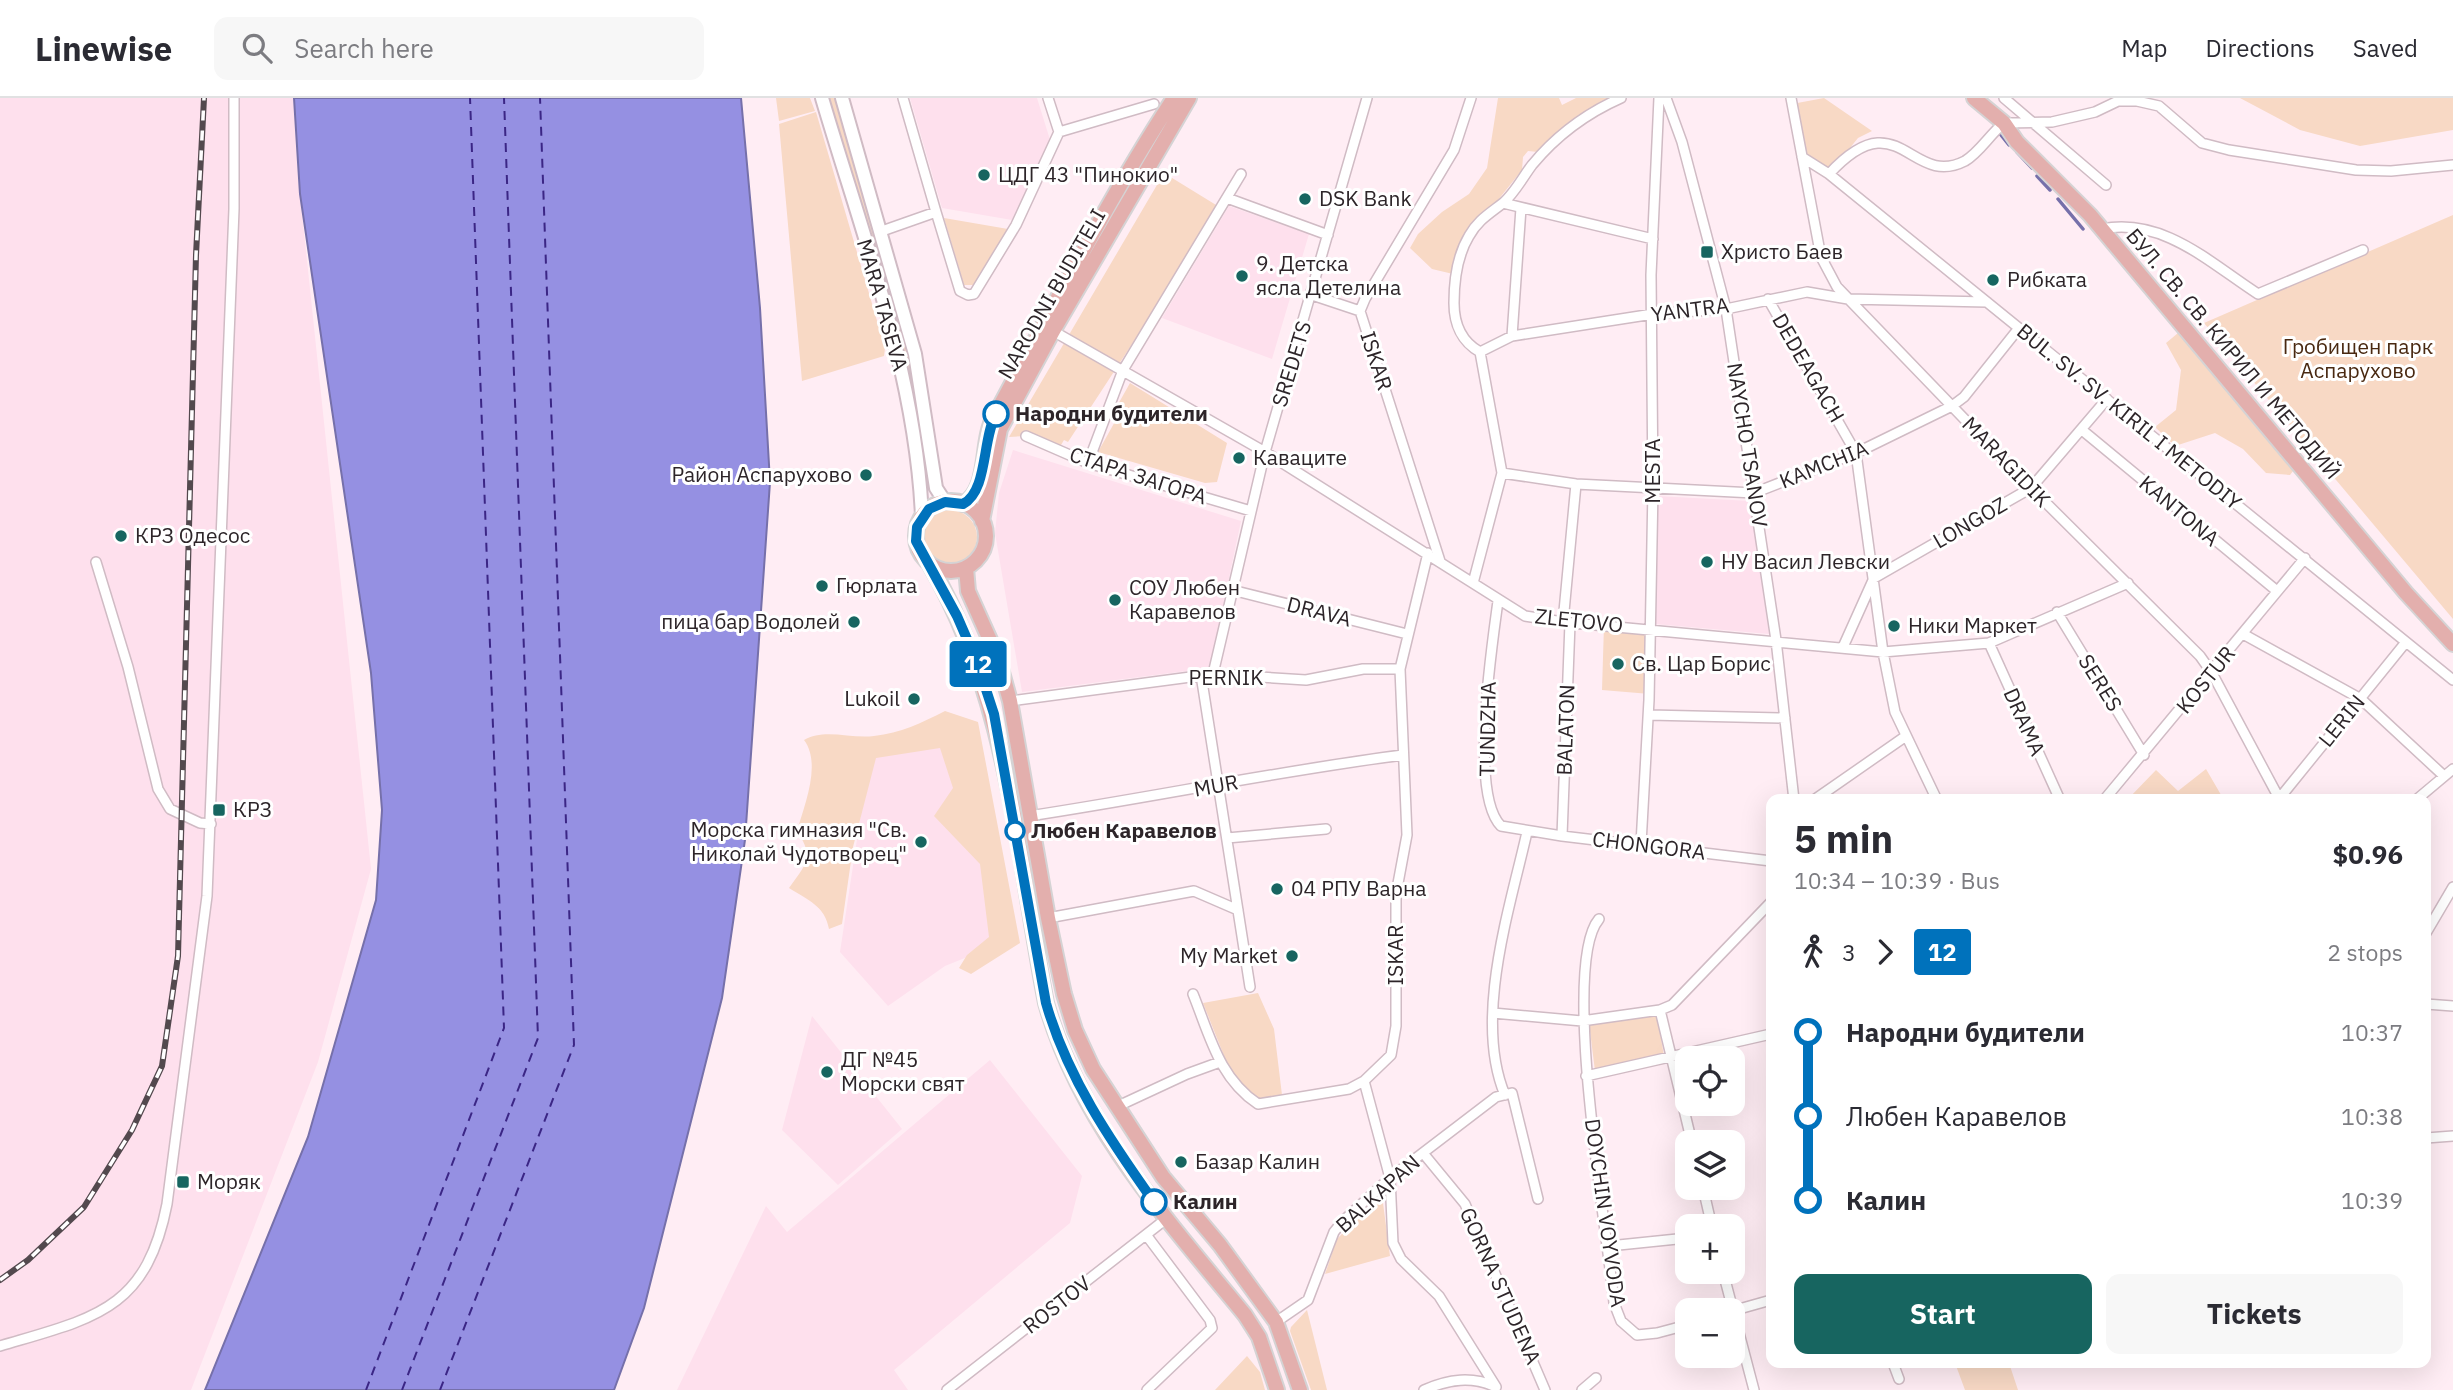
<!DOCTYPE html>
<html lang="en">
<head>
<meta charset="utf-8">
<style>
  :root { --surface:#fff; --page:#f7f7f7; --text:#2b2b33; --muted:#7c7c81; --line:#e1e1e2; --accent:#176560 }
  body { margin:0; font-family:"IBM Plex Sans",sans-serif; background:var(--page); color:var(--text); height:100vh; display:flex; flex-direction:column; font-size:26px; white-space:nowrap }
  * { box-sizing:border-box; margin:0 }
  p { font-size:23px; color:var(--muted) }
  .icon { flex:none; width:38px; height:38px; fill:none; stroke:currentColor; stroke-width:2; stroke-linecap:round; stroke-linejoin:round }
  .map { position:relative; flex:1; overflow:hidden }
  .sheet { position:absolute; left:1766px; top:696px; width:665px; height:574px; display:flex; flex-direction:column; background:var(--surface); border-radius:14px; box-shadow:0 7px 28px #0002 }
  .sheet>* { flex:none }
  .badge { padding:0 14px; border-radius:5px; font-size:24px; line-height:46px }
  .buttons { position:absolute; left:1675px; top:948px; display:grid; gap:14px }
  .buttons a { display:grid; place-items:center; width:70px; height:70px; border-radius:14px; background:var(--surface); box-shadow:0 7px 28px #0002; font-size:35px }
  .map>.badge { position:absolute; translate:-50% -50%; box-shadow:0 0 0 4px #fff }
  .legs { display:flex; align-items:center; gap:10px; height:77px; padding:0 28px; font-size:23px }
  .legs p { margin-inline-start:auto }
  .head { display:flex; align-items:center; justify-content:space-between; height:119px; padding:0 28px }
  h1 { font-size:38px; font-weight:800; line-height:52px }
  .primary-button { display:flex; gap:14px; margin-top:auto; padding:14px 28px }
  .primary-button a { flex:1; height:80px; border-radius:14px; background:var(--accent); color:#fff; font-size:28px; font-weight:800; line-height:80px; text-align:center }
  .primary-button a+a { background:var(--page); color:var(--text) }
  ul { padding:0 28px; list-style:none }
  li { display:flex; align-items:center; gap:24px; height:84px; font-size:26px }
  li i { display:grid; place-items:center; width:10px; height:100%; margin:0 9px; background:currentColor }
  li i::after { content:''; width:18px; height:18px; margin:-9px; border:5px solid; border-radius:50%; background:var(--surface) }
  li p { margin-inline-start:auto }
  li:first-child i { background:linear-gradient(#0000 50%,currentColor 0) }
  li:last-child i { background:linear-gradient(currentColor 50%,#0000 0) }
  header { display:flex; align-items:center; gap:42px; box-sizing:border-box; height:98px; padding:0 35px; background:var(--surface); border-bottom:2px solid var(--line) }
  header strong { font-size:33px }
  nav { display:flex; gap:38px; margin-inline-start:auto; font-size:24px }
  .search { width:490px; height:63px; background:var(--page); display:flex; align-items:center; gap:18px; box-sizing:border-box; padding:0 24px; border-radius:14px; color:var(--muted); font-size:26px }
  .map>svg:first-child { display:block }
  .built { fill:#fee0ed }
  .green { fill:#f8d9c5 }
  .water { fill:#9590e2; stroke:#7670aa; stroke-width:2 }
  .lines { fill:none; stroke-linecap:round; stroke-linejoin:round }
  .stream { stroke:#7670aa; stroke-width:3.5 }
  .ferry { stroke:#3b2685; stroke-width:2; stroke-dasharray:9 7; stroke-linecap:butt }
  .street-casing { stroke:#d0bbc4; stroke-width:12 }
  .secondary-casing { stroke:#d0bbc4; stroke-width:16 }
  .primary-casing { stroke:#d5d3d4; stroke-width:18 }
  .street { stroke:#fff; stroke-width:9 }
  .secondary { stroke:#fff; stroke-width:12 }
  .primary { stroke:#e3afad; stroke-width:14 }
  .rail-casing { stroke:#53494e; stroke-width:6 }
  .rail { stroke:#fff; stroke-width:3.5; stroke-dasharray:10; stroke-linecap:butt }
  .line-1-casing { stroke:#fff; stroke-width:16 }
  .line-1 { stroke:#0072bc; stroke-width:10 }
  .poi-dot { fill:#176560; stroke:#fff; stroke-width:2.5 }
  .stop-1-dot { fill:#fff; stroke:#0072bc; stroke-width:3.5 }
  .labels { text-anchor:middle; stroke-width:6; stroke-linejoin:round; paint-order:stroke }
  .poi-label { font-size:21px; fill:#2d2529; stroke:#fff; text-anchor:start }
  .street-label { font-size:21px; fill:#2d2529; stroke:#fff }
  .park-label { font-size:21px; fill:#492911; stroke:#fff }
  .stop-label { font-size:21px; font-weight:bold; fill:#2d2529; stroke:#fff; text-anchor:start }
</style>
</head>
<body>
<header>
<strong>Linewise</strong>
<div class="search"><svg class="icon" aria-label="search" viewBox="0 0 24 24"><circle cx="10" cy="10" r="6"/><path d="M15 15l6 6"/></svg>Search here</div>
<nav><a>Map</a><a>Directions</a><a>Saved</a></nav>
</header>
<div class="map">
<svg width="2453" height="1292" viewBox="0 0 2453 1292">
  <rect width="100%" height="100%" fill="#ffedf4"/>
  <path class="built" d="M0 0H294L300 96 371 771 318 964 191 1292H0Z
    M910 0H1037L1051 45 1012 122 942 110Z
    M1229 108 1309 136 1272 261 1162 220Z
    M1013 352 1241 423 1210 570 1022 594 995 435 999 395Z
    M1657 398 1750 403 1769 536 1655 526Z
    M968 630 1002 845 945 868 888 908 840 854 872 642Z
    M812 918 902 1031 838 1087 782 1032Z
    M990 962 1082 1078 1070 1125 894 1272 908 1292H677L766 1108 787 1134Z"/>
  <path class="green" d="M776 0H810L815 13 779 23Z
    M821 0H842L882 133 929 350 915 353 904 281Z
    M1498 0H1559L1562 7 1576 0H1612L1582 15 1538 54 1528 53 1523 59 1522 72 1498 102 1473 124 1455 160 1453 176 1432 171 1410 150 1418 136 1442 114 1469 96 1487 70Z
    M1824 0 1872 33 1858 40 1829 76 1802 59 1792 6Z
    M2240 0H2453V32L2360 48 2300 32Z
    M816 14 885 250 884 258 802 283 779 26Z
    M1164 75 1221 110 1068 344 1064 342 1058 352 1026 338 1009 339Z
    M2453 117V521L2204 225Z
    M944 120 1008 131 974 187H964Z
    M2178 235 2296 369 2290 377 2266 375 2243 351 2215 335 2175 348 2155 329 2176 312 2181 272 2166 245Z
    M1130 285 1227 345 1217 384 1205 385 1098 354 1117 320 1112 317Z
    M923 439a27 27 0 1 1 54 0a27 27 0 1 1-54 0Z
    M1604 527 1651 530 1650 596 1602 592Z
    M945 613 978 624 1020 845 971 876 959 870 967 857 989 839 980 766 934 718 953 690 940 650 876 660 853 749 842 826 829 831C825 808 808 802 789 790 806 766 815 760 797 733 804 708 822 666 804 642 824 630 851 641 874 638 901 635 921 625 945 613Z
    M2206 671 2224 702H2127L2156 672 2178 693Z
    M1258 895 1274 931 1282 997 1258 1001 1232 978 1203 905Z
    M1657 917 1664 958 1595 973 1589 925Z
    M1374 1103 1383 1105 1390 1158 1325 1176 1337 1141Z
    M1307 1212 1327 1292H1311L1290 1233 1291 1229Z
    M1247 1258 1260 1274 1265 1292H1215Z
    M1955 1265H2009L2018 1292H1965Z"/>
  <path class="water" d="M294 0H741L760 210 770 384 745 742 722 900 644 1210 614 1292H205L308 1039 376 802 382 712 371 575 300 96Z"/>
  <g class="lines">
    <path class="stream" d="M2001 37 2009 47
      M2017 54 2032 70
      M2037 78 2050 92
      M2058 101 2083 131"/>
    <path class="ferry" d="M366 1292 504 930 470 0
      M402 1292 538 940 504 0
      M440 1292 574 947 540 0"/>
    <defs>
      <path id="street" d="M903 0 936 114
        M1666 0 1682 44 1726 211 1776 542 1794 702
        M1791 0 1821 159 1837 189 2031 390 2200 558 2212 575 2280 702
        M2004 0 2106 87
        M1059 34 1154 6
        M1802 59 1829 76 2453 582
        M1829 76C1899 0 1910 91 1965 63 1980 54 1990 36 2004 25L2052 24 2095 14 2118 3H2137L2159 8 2202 45 2229 52 2356 72 2391 73 2453 67
        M1227 100 1328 137
        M1503 105 1653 141
        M2102 131C2163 119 2210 165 2258 196L2363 152
        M882 133 936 114 960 193 968 197 974 196 1016 127 1059 34 1048 0
        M1312 197 1360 213
        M1768 201 1856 355 1883 554 1895 614 1937 702
        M1053 233 1265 354 1525 518 1563 524 1883 554 1989 545 2128 485
        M1512 238 1521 110
        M1480 254 1512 238 1653 216 1726 211 1807 194 1848 201 1987 204
        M1480 254C1462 244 1454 226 1454 205 1454 182 1457 158 1469 138 1478 122 1489 116 1503 105 1514 96 1523 79 1532 67 1556 38 1587 15 1621 0
        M2082 332 2277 493
        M1026 338 1088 365 1251 413
        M1088 365 1123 272 1241 76
        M1502 375 1576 386 1754 395 1856 355 1952 308 1964 299 2019 230
        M1440 463 1360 213 1365 201 1454 52 1471 0
        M96 464 128 569 158 691 170 711 200 725 211 726
        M1473 485 1502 375 1480 254
        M1232 492 1407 536
        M1498 503C1492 548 1469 696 1501 728L1562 738 1771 763
        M2057 514 2144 657
        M1563 524 1576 386
        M2243 536 2361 601 2444 678
        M1989 545 2060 702
        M1843 549 1874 480 2031 390 2107 301
        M1213 576 1265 354 1367 0
        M1201 577 1250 889
        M1010 603 1213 576 1306 582 1363 571H1400
        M1649 617 1785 620
        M1814 702 1906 638
        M2104 702 2305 460
        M2278 702 2406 544
        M2416 702 2453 671
        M1029 718C1154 699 1278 673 1403 657
        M1562 738 1570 525
        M1227 740 1326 731
        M1641 746 1649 602 1653 390 1651 177 1659 0
        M1048 820 1194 793 1238 812
        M1599 821C1560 867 1608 1136 1614 1205L1621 1223 1637 1237 1657 1235 1687 1227
        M2426 835 2453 789
        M1193 896C1210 938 1219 980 1258 1006L1349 991 1364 983 1390 1080 1393 1145 1401 1161 1439 1198 1496 1289
        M2426 906 2453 908
        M1660 912 1692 1045
        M1493 915 1582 923 1660 912 1672 907 1771 804
        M1586 978 1771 936
        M1364 983 1391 957 1396 928V796L1407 737 1400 571 1428 455
        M1505 997C1473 921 1510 810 1527 734
        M1116 1009 1187 976 1220 964
        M2426 1040 2453 1038
        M1423 1055 1465 1106 1545 1292
        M1703 1090 1712 1129
        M1147 1138 1210 1222 1212 1230 1147 1292
        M1609 1148 1687 1140
        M1723 1174 1754 1292
        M1732 1213 1771 1202
        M1276 1224 1308 1202 1334 1134 1342 1124 1390 1080 1496 999 1512 995 1538 1101
        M0 1248C94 1220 146 1213 167 1106L207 798 234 111V0
        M1893 1265 1899 1281
        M947 1292 1166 1121
        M1424 1292C1449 1281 1472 1278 1496 1289
        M1582 1292 1596 1280"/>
      <path id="secondary" d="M822 0C862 136 916 276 922 419
        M842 0 915 256 936 390 945 404"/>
      <path id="primary" d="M1974 0 2004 25 2017 44 2090 117 2406 495 2453 546
        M916 438a35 35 0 1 1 70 0a35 35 0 1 1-70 0Z
        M963 406C990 391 980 344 994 319 1052 212 1107 102 1174 0
        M982 423 1000 331 1053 233 1189 0
        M930 467C1008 600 1017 756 1046 905 1080 1025 1167 1122 1245 1217L1259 1239 1277 1292
        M966 470 968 493 998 560 1010 603 1048 820 1064 896 1075 932 1093 971 1163 1079 1220 1147 1276 1224 1300 1292"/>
    </defs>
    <use href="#street" class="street-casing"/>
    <use href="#secondary" class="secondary-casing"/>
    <use href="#primary" class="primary-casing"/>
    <use href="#street" class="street"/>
    <use href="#secondary" class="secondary"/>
    <use href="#primary" class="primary"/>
    <defs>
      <path id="rail" d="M0 1182 28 1162 84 1109 132 1032 162 968 178 858 196 157 204 0"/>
    </defs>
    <use href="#rail" class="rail-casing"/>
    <use href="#rail" class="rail"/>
  </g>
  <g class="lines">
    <defs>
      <path id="line-1" d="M996 316C982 341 988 393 963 406L945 404 929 411 917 429 916 443 957 518 977 564 994 616 1046 905C1067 979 1110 1042 1154 1104"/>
    </defs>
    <use href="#line-1" class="line-1-casing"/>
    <use href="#line-1" class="line-1"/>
  </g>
  <g class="poi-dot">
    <circle cx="984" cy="77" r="7"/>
    <circle cx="1305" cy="101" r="7"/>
    <rect x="1700" y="147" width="14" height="14" rx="3.5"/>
    <circle cx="1242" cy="178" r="7"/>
    <circle cx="1993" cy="182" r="7"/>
    <circle cx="1239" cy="360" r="7"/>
    <circle cx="866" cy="377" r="7"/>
    <circle cx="121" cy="438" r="7"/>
    <circle cx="1707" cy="464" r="7"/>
    <circle cx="822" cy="488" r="7"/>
    <circle cx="1115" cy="502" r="7"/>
    <circle cx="854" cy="524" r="7"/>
    <circle cx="1894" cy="528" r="7"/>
    <circle cx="1618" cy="566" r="7"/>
    <circle cx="914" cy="601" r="7"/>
    <rect x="212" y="705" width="14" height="14" rx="3.5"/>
    <circle cx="921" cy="744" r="7"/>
    <circle cx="1277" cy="791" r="7"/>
    <circle cx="1292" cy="858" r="7"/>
    <circle cx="827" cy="974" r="7"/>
    <circle cx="1181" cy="1064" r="7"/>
    <rect x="176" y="1077" width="14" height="14" rx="3.5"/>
  </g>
  <g class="stop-1-dot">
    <circle cx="996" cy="316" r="12"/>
    <circle cx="1015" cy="733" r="9"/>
    <circle cx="1154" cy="1104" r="12"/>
  </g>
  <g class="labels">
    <g class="poi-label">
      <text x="998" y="84">ЦДГ 43 "Пинокио"</text>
      <text x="1319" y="108">DSK Bank</text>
      <text x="1721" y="161">Христо Баев</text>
      <text x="1256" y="173">9. Детска<tspan x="1256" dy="24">ясла Детелина</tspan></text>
      <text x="2007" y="189">Рибката</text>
      <text x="1253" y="367">Каваците</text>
      <text x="852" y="384" text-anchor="end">Район Аспарухово</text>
      <text x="135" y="445">КРЗ Одесос</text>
      <text x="1721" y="471">НУ Васил Левски</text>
      <text x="836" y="495">Гюрлата</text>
      <text x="1129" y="497">СОУ Любен<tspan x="1129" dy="24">Каравелов</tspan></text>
      <text x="840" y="531" text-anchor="end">пица бар Водолей</text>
      <text x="1908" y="535">Ники Маркет</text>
      <text x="1632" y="573">Св. Цар Борис</text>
      <text x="900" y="608" text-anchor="end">Lukoil</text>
      <text x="233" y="719">КРЗ</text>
      <text x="907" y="739" text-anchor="end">Морска гимназия "Св.<tspan x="907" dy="24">Николай Чудотворец"</tspan></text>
      <text x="1291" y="798">04 РПУ Варна</text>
      <text x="1278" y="865" text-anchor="end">My Market</text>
      <text x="841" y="969">ДГ №45<tspan x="841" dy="24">Морски свят</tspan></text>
      <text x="1195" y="1071">Базар Калин</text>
      <text x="197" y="1091">Моряк</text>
    </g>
    <g class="street-label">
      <text transform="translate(1052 196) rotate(-60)" y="7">NARODNI BUDITELI</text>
      <text transform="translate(882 207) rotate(74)" y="7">MARA TASEVA</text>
      <text transform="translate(1690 212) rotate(-7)" y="7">YANTRA</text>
      <text transform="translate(2233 256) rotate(50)" y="7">БУЛ. СВ. СВ. КИРИЛ И МЕТОДИЙ</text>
      <text transform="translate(1376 263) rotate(72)" y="7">ISKAR</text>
      <text transform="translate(1292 266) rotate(-73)" y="7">SREDETS</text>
      <text transform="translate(1808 270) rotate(60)" y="7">DEDEAGACH</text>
      <text transform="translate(2129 319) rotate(39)" y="7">BUL. SV. SV. KIRIL I METODIY</text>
      <text transform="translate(1747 347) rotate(81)" y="7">NAYCHO TSANOV</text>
      <text transform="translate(2006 364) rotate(46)" y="7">MARAGIDIK</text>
      <text transform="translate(1824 367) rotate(-22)" y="7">KAMCHIA</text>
      <text transform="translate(1653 373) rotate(-90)" y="7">MESTA</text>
      <text transform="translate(1138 378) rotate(18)" y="7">СТАРА ЗАГОРА</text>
      <text transform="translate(2179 413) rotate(40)" y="7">KANTONA</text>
      <text transform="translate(1970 425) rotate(-30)" y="7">LONGOZ</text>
      <text transform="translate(1319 514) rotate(14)" y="7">DRAVA</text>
      <text transform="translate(1579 523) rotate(6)" y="7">ZLETOVO</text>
      <text x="1226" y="587">PERNIK</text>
      <text transform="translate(2206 582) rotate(-51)" y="7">KOSTUR</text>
      <text transform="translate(2100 585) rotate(58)" y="7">SERES</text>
      <text transform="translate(2342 623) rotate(-51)" y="7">LERIN</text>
      <text transform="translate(2024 624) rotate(66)" y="7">DRAMA</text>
      <text transform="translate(1488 631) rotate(-89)" y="7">TUNDZHA</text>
      <text transform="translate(1566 632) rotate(-88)" y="7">BALATON</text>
      <text transform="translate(1216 688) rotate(-10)" y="7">MUR</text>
      <text transform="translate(1649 748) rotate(7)" y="7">CHONGORA</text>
      <text transform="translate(1396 857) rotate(-90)" y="7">ISKAR</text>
      <text transform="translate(1378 1096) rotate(-42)" y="7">BALKAPAN</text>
      <text transform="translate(1605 1115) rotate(82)" y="7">DOYCHIN VOYVODA</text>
      <text transform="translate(1500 1188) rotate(66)" y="7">GORNA STUDENA</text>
      <text transform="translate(1057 1207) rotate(-38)" y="7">ROSTOV</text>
    </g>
    <g class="park-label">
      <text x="2358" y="256">Гробищен парк<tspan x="2358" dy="24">Аспарухово</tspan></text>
    </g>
    <g class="stop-label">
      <text x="1015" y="323">Народни будители</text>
      <text x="1031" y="740">Любен Каравелов</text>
      <text x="1173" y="1111">Калин</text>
    </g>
  </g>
</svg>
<div class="buttons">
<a><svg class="icon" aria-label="locate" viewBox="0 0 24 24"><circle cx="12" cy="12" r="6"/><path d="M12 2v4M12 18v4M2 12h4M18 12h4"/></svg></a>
<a><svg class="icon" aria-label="layers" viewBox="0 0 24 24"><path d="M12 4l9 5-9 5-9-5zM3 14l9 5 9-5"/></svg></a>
<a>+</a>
<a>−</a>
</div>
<b class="badge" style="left:978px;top:566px;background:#0072bc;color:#fff">12</b>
<section class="sheet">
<div class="head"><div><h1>5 min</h1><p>10:34 – 10:39 · Bus</p></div><b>$0.96</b></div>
<div class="legs"><svg class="icon" aria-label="walk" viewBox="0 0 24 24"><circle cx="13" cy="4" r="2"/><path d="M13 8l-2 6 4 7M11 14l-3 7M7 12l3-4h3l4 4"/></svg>3<svg class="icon" aria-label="forward" viewBox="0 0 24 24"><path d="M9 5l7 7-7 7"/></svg><b class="badge" style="background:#0072bc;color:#fff">12</b><p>2 stops</p></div>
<ul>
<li><i style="color:#0072bc"></i><b>Народни будители</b><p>10:37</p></li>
<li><i style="color:#0072bc"></i><span>Любен Каравелов</span><p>10:38</p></li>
<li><i style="color:#0072bc"></i><b>Калин</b><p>10:39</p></li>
</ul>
<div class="primary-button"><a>Start</a><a>Tickets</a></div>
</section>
</div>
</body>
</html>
